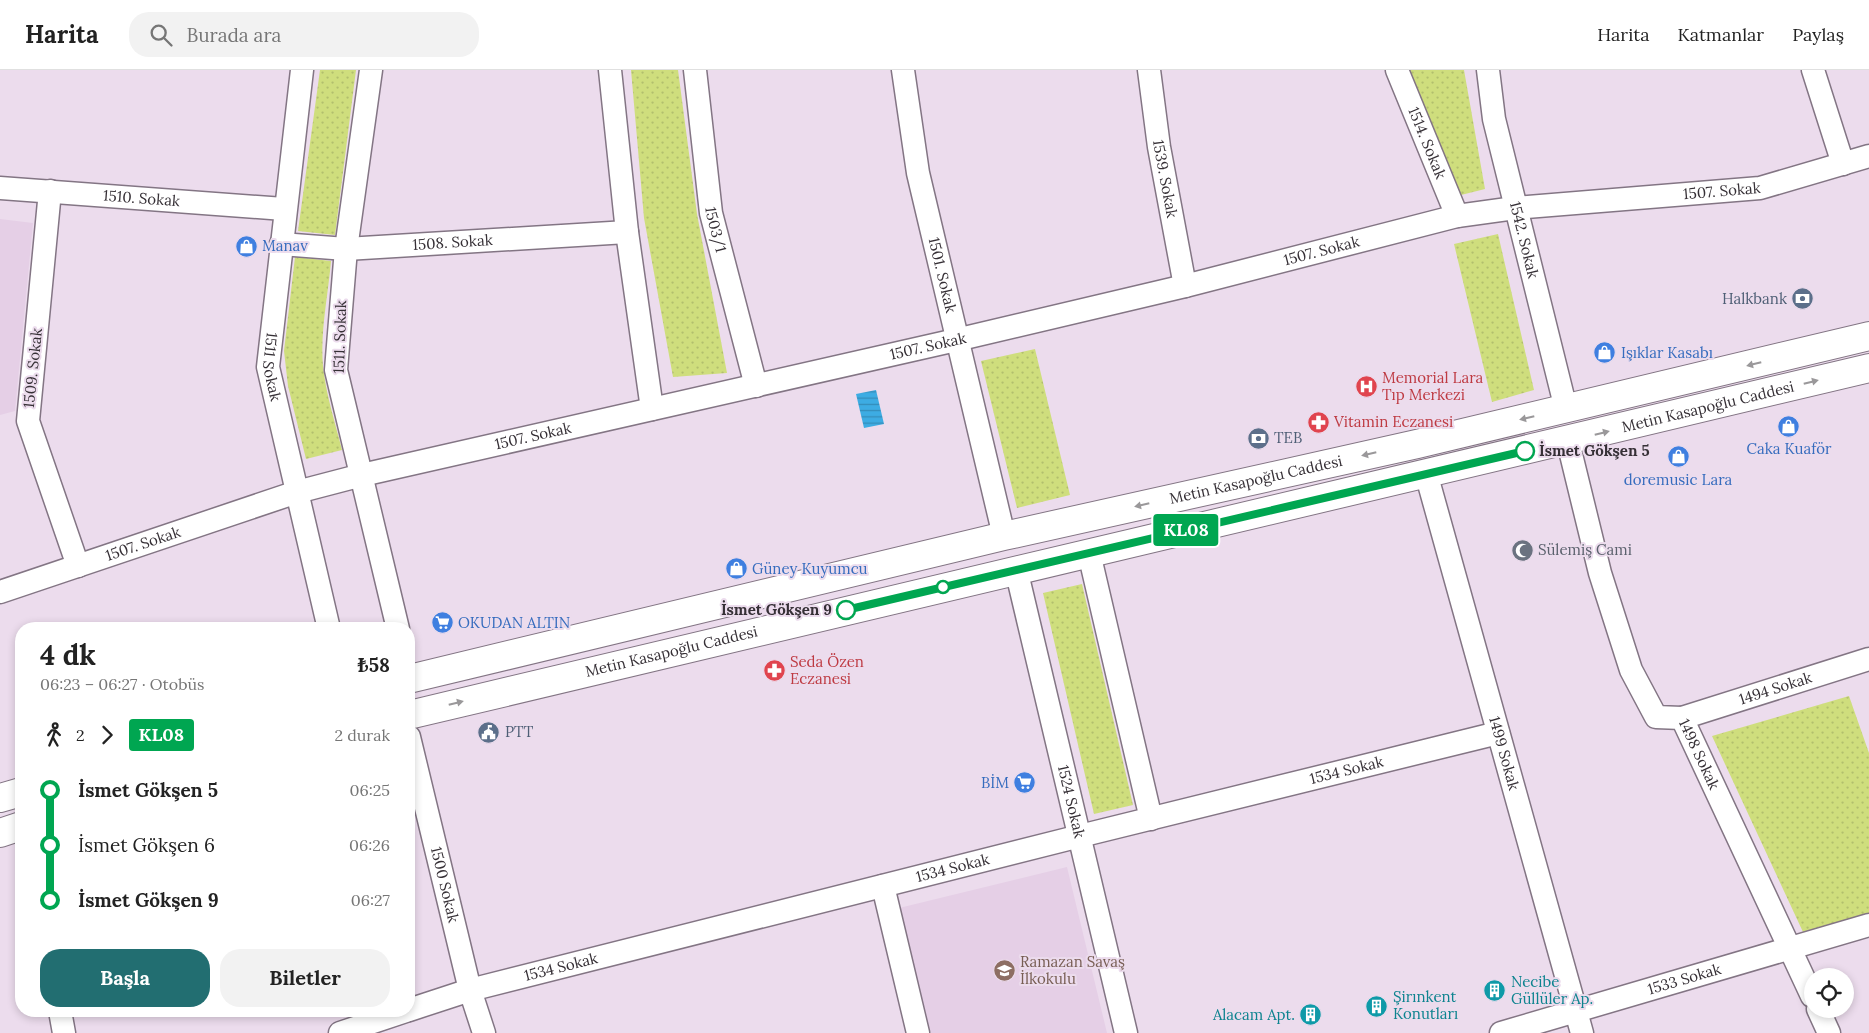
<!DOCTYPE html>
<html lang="tr">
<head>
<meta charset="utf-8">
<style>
  :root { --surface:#fff; --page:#f2f2f2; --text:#222; --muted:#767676; --line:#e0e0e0; --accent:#226e71 }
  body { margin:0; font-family:Lora,serif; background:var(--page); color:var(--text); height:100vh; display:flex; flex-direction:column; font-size:19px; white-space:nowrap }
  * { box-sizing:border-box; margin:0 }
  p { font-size:16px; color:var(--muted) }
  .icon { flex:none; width:28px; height:28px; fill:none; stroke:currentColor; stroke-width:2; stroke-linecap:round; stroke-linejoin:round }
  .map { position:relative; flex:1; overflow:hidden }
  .details { position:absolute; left:15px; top:552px; width:400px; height:395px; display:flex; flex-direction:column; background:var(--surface); border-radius:20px; box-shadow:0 2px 8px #0003 }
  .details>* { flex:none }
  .badge { padding:0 10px; border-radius:4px; font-size:18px; line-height:32px }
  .fabs { position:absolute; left:1804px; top:898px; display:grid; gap:10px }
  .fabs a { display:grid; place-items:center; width:50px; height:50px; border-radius:50%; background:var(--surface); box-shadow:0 2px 8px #0003; font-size:25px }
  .map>.badge { position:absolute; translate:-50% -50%; box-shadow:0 0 0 2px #fff }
  .legs { display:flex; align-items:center; gap:8px; height:55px; padding:0 25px; font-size:16px }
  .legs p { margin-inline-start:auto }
  .summary { display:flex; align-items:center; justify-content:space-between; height:85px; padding:0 25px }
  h1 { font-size:28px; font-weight:800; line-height:38px }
  .button { display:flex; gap:10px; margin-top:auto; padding:10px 25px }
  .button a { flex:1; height:58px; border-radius:20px; background:var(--accent); color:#fff; font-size:20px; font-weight:800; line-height:58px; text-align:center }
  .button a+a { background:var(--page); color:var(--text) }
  ul { padding:0 25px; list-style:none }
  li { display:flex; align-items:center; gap:18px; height:55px; font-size:19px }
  li i { display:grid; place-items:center; width:8px; height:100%; margin:0 6px; background:currentColor }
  li i::after { content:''; width:12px; height:12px; margin:-6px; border:4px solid; border-radius:50%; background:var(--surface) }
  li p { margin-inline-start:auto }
  li:first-child i { background:linear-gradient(#0000 50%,currentColor 0) }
  li:last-child i { background:linear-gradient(currentColor 50%,#0000 0) }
  header { display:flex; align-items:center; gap:30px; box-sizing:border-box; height:70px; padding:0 25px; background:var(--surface); border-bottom:1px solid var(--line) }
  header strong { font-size:24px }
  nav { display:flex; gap:28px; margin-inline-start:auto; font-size:18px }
  .search { width:350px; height:45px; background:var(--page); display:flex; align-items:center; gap:12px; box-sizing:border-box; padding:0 18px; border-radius:20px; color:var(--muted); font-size:19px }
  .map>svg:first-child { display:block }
  .built { fill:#e5cfe6 }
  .grass { fill:url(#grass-dots) }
  .water { fill:url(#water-rules) }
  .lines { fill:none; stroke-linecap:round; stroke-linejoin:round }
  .minor-casing { stroke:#837584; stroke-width:25 }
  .primary-casing { stroke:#837584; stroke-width:30 }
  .minor { stroke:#fff; stroke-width:22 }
  .primary { stroke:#fff; stroke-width:28 }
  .oneway { fill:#9a989a }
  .line-1-casing { stroke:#fff; stroke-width:11 }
  .line-1 { stroke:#00a651; stroke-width:8 }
  .stop-1-dot { fill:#fff; stroke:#00a651; stroke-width:2.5 }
  .labels { text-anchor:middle; stroke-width:4; stroke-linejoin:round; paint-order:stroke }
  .street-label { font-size:15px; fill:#363036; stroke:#ecdced }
  .shop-label { font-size:15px; fill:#366cbe; stroke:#ecdced; text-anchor:start }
  .service-label { font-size:15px; fill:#4e5e75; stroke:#ecdced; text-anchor:start }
  .health-label { font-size:15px; fill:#be3a42; stroke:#ecdced; text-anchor:start }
  .stop-label { font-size:15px; font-weight:bold; fill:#363036; stroke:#ecdced; text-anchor:start }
  .worship-label { font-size:15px; fill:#5b616d; stroke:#ecdced; text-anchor:start }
  .education-label { font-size:15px; fill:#785e54; stroke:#ecdced; text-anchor:start }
  .culture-label { font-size:15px; fill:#0d838f; stroke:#ecdced; text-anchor:start }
</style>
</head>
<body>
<header>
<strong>Harita</strong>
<div class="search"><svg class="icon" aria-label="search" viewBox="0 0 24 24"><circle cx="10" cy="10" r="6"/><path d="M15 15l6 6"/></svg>Burada ara</div>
<nav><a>Harita</a><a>Katmanlar</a><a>Paylaş</a></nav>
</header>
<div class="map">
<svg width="1869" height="963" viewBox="0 0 1869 963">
  <defs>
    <pattern id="grass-dots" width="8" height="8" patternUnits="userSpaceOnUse" patternTransform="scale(1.25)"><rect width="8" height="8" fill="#cfde7d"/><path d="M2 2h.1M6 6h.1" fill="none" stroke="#b2bf6d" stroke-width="1.8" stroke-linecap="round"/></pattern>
    <pattern id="water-rules" width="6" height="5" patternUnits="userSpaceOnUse" patternTransform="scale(1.25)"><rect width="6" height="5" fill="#3dace3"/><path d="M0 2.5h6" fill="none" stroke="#348cb9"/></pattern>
  </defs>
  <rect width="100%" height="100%" fill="#ecdced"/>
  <path class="built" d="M0 149 33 153 15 341 0 345Z
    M1067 797 1107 963H931L899 838Z"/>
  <path class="grass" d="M320 0H356L335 165 298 161Z
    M631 0H678L697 144 727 303 673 307 644 148Z
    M1404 0H1464L1485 119 1457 126Z
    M1498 164 1534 320 1492 332 1454 174Z
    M295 187 331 191C328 226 320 262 323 296 326 325 335 352 342 380L306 389 288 316 284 281Z
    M1035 279 1070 425 1017 438 981 291Z
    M1082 514 1133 735 1094 744 1043 523Z
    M1849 626 1869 683V843L1803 862 1712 666Z"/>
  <path class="water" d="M876 320 884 354 864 358 856 324Z"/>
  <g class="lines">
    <defs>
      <g id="minor">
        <path id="s1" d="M302 0 268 297 329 559"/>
        <path d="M371 0 346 179 336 300 398 559"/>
        <path d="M610 0 627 162 652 339"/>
        <path id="s2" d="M695 0 711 143 756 316"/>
        <path id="s3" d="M903 0 918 103 1004 466"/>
        <path id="s4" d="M1149 0 1159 77 1185 216"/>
        <path id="s5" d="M1397 0 1457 146"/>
        <path id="s6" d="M1488 0 1494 49 1566 339"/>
        <path d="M1813 0 1843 94"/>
        <path id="s7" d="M0 118 284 139"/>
        <path d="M50 121 28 351 78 496"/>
        <path id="s8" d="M281 174 346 179 627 162"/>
        <path id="s9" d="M1568 372 1600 503 1631 600 1656 647 1682 648 1812 926"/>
        <path id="s10" d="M1426 403 1582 963"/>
        <path d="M1089 483 1151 749"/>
        <path id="s11" d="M1016 499 1126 963"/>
        <path id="s12" d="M0 522 297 422 362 405 956 270 1185 216 1457 146 1515 138 1760 118 1869 86"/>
        <path id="s13" d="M1682 648 1869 589"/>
        <path id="s14" d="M409 667 470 920 484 963"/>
        <path d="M883 816 918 963"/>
        <path d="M1818 939 1829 963"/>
        <path id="s15" d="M409 940 470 920 1080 766 1498 663"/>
        <path d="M60 941 64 963"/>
        <path d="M340 963 406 941"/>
        <path id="s16" d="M1501 963 1869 855"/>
      </g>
      <g id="primary">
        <path id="s17" d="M409 609 1004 466 1417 374 1869 266"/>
        <path id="s18" d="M409 645C895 526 1383 417 1869 298"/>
        <path d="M0 728 21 722"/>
        <path d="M0 763 21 756"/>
      </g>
    </defs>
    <use href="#minor" class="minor-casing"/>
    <use href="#primary" class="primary-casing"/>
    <use href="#minor" class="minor"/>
    <use href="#primary" class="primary"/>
  </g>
  <defs><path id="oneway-solid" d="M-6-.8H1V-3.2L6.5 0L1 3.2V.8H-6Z" transform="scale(1.25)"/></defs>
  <g class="oneway">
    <use href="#oneway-solid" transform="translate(1754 294) rotate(166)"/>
    <use href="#oneway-solid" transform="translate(1811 312) rotate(-14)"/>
    <use href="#oneway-solid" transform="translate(1527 348) rotate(167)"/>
    <use href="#oneway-solid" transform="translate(1602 363) rotate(-14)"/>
    <use href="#oneway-solid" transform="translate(1369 384) rotate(167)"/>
    <use href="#oneway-solid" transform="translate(1142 435) rotate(167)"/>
    <use href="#oneway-solid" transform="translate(456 633) rotate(-14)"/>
  </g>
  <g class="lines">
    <defs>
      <path id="line-1" d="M846 540 1525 381"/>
    </defs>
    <use href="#line-1" class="line-1-casing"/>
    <use href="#line-1" class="line-1"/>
  </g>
  <defs>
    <symbol id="shop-disc" viewBox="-11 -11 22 22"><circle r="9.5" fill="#3f7fe0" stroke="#ecdced"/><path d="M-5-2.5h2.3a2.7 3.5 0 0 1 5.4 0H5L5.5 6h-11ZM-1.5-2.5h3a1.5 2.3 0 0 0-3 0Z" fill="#fff"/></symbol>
    <symbol id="bank-disc" viewBox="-11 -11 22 22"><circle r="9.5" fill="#5c6f8a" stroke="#ecdced"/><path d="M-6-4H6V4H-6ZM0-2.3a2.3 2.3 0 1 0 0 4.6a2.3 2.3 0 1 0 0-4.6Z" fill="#fff"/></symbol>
    <symbol id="hospital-disc" viewBox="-11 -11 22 22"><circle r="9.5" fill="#e0444e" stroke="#ecdced"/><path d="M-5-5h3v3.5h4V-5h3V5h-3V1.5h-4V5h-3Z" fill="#fff"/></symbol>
    <symbol id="pharmacy-disc" viewBox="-11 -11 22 22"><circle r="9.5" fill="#e0444e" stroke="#ecdced"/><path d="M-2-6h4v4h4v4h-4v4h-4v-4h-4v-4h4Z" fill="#fff"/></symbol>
    <symbol id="mosque-disc" viewBox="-11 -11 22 22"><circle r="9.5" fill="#6b7280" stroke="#ecdced"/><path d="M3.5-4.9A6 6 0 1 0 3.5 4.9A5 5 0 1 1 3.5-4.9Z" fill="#fff"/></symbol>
    <symbol id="supermarket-disc" viewBox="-11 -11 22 22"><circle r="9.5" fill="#3f7fe0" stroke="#ecdced"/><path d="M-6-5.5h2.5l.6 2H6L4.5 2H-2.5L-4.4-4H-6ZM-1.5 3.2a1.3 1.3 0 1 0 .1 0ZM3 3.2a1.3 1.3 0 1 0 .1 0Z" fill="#fff"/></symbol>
    <symbol id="civic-disc" viewBox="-11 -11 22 22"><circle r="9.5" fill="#5c6f8a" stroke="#ecdced"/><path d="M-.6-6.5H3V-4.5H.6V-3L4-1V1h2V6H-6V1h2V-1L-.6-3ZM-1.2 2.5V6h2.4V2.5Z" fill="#fff"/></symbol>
    <symbol id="school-disc" viewBox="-11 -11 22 22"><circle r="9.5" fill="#8d6e63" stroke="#ecdced"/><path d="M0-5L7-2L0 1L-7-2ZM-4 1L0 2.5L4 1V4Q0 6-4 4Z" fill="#fff"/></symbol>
    <symbol id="building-disc" viewBox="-11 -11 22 22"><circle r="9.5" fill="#0f9aa8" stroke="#ecdced"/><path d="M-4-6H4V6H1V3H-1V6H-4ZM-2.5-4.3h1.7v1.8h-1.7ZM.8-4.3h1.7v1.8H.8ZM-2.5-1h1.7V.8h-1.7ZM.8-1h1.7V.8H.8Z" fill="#fff"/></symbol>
  </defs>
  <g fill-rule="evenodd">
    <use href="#shop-disc" x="234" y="164" width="25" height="25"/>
    <use href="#bank-disc" x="1790" y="216" width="25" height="25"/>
    <use href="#shop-disc" x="1592" y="270" width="25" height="25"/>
    <use href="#hospital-disc" x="1354" y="304" width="25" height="25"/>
    <use href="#pharmacy-disc" x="1306" y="340" width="25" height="25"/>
    <use href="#shop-disc" x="1776" y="344" width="25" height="25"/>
    <use href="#bank-disc" x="1246" y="356" width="25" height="25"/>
    <use href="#shop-disc" x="1666" y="374" width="25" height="25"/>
    <use href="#mosque-disc" x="1510" y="468" width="25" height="25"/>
    <use href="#shop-disc" x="724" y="486" width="25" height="25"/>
    <use href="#supermarket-disc" x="430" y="540" width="25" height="25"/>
    <use href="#pharmacy-disc" x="762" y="588" width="25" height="25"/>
    <use href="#civic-disc" x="476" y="650" width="25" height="25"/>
    <use href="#supermarket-disc" x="1012" y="700" width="25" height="25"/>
    <use href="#school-disc" x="992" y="888" width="25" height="25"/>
    <use href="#building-disc" x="1482" y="908" width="25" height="25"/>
    <use href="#building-disc" x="1364" y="924" width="25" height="25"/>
    <use href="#building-disc" x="1298" y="932" width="25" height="25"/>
  </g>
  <g class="stop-1-dot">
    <circle cx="1525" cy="381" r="9"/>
    <circle cx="943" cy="517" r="6"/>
    <circle cx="846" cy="540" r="9"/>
  </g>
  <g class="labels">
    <g class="street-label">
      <text dy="5" stroke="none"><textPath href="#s5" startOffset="79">1514. Sokak</textPath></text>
      <text dy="5" stroke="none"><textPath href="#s4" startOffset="110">1539. Sokak</textPath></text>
      <text dy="5" stroke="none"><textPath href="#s12" startOffset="1772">1507. Sokak</textPath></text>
      <text dy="5" stroke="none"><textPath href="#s7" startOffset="142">1510. Sokak</textPath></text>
      <text dy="5" stroke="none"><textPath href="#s2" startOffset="161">1503/1</textPath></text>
      <text dy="5" stroke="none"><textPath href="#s6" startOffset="174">1542. Sokak</textPath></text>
      <text dy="5" stroke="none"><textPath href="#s8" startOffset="172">1508. Sokak</textPath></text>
      <text dy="5" stroke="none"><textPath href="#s12" startOffset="1366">1507. Sokak</textPath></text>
      <text dy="5" stroke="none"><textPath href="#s3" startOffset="209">1501. Sokak</textPath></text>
      <text transform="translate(340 267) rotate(-88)" y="5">1511. Sokak</text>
      <text dy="5" stroke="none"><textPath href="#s12" startOffset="961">1507. Sokak</textPath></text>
      <text dy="5" stroke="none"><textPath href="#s1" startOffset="299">1511 Sokak</textPath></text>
      <text transform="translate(33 298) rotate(-84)" y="5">1509. Sokak</text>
      <text dy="5" stroke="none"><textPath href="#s18" startOffset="1335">Metin Kasapoğlu Caddesi</textPath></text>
      <text dy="5" stroke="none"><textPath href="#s12" startOffset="556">1507. Sokak</textPath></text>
      <text dy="5" stroke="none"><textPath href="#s17" startOffset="870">Metin Kasapoğlu Caddesi</textPath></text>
      <text dy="5" stroke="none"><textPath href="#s12" startOffset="151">1507. Sokak</textPath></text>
      <text dy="5" stroke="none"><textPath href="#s18" startOffset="270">Metin Kasapoğlu Caddesi</textPath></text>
      <text dy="5" stroke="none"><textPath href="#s13" startOffset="98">1494 Sokak</textPath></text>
      <text dy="5" stroke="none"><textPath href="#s10" startOffset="291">1499 Sokak</textPath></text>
      <text dy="5" stroke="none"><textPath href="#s9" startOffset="356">1498 Sokak</textPath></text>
      <text dy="5" stroke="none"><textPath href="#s15" startOffset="968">1534 Sokak</textPath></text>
      <text dy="5" stroke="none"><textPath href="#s11" startOffset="239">1524 Sokak</textPath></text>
      <text dy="5" stroke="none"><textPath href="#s15" startOffset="562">1534 Sokak</textPath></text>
      <text dy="5" stroke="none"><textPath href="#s14" startOffset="152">1500 Sokak</textPath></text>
      <text dy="5" stroke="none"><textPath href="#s15" startOffset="158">1534 Sokak</textPath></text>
      <text dy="5" stroke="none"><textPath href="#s16" startOffset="191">1533 Sokak</textPath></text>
    </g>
    <g class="shop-label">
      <text x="262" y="181">Manav</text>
      <text x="1621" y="288">Işıklar Kasabı</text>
      <text x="1789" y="384" text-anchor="middle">Caka Kuaför</text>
      <text x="1678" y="415" text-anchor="middle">doremusic Lara</text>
      <text x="752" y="504">Güney Kuyumcu</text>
      <text x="458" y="558">OKUDAN ALTIN</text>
      <text x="1009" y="718" text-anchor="end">BİM</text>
    </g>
    <g class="service-label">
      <text x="1787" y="234" text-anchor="end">Halkbank</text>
      <text x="1274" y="373">TEB</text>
      <text x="505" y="667">PTT</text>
    </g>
    <g class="health-label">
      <text x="1382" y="313">Memorial Lara<tspan x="1382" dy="17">Tıp Merkezi</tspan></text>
      <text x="1334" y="357">Vitamin Eczanesi</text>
      <text x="790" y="597">Seda Özen<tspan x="790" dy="17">Eczanesi</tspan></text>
    </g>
    <g class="stop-label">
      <text x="1539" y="386">İsmet Gökşen 5</text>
      <text x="832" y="545" text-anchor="end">İsmet Gökşen 9</text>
    </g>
    <g class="worship-label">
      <text x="1538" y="485">Sülemiş Cami</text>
    </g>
    <g class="education-label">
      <text x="1020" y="897">Ramazan Savaş<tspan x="1020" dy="17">İlkokulu</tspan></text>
    </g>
    <g class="culture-label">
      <text x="1511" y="917">Necibe<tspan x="1511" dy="17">Güllüler Ap.</tspan></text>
      <text x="1393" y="932">Şirınkent<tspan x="1393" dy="17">Konutları</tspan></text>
      <text x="1295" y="950" text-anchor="end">Alacam Apt.</text>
    </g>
  </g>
</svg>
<div class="fabs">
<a><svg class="icon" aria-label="locate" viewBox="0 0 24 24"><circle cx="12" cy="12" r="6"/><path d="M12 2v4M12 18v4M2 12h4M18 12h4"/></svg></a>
</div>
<b class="badge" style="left:1186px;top:460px;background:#00a651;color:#fff">KL08</b>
<section class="details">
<div class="summary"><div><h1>4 dk</h1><p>06:23 – 06:27 · Otobüs</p></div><b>₺58</b></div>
<div class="legs"><svg class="icon" aria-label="walk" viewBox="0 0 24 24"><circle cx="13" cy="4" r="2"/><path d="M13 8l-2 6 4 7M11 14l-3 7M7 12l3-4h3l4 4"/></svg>2<svg class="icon" aria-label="forward" viewBox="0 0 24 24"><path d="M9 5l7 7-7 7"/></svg><b class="badge" style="background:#00a651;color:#fff">KL08</b><p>2 durak</p></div>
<ul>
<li><i style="color:#00a651"></i><b>İsmet Gökşen 5</b><p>06:25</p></li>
<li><i style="color:#00a651"></i><span>İsmet Gökşen 6</span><p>06:26</p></li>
<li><i style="color:#00a651"></i><b>İsmet Gökşen 9</b><p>06:27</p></li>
</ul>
<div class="button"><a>Başla</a><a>Biletler</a></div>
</section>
</div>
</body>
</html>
